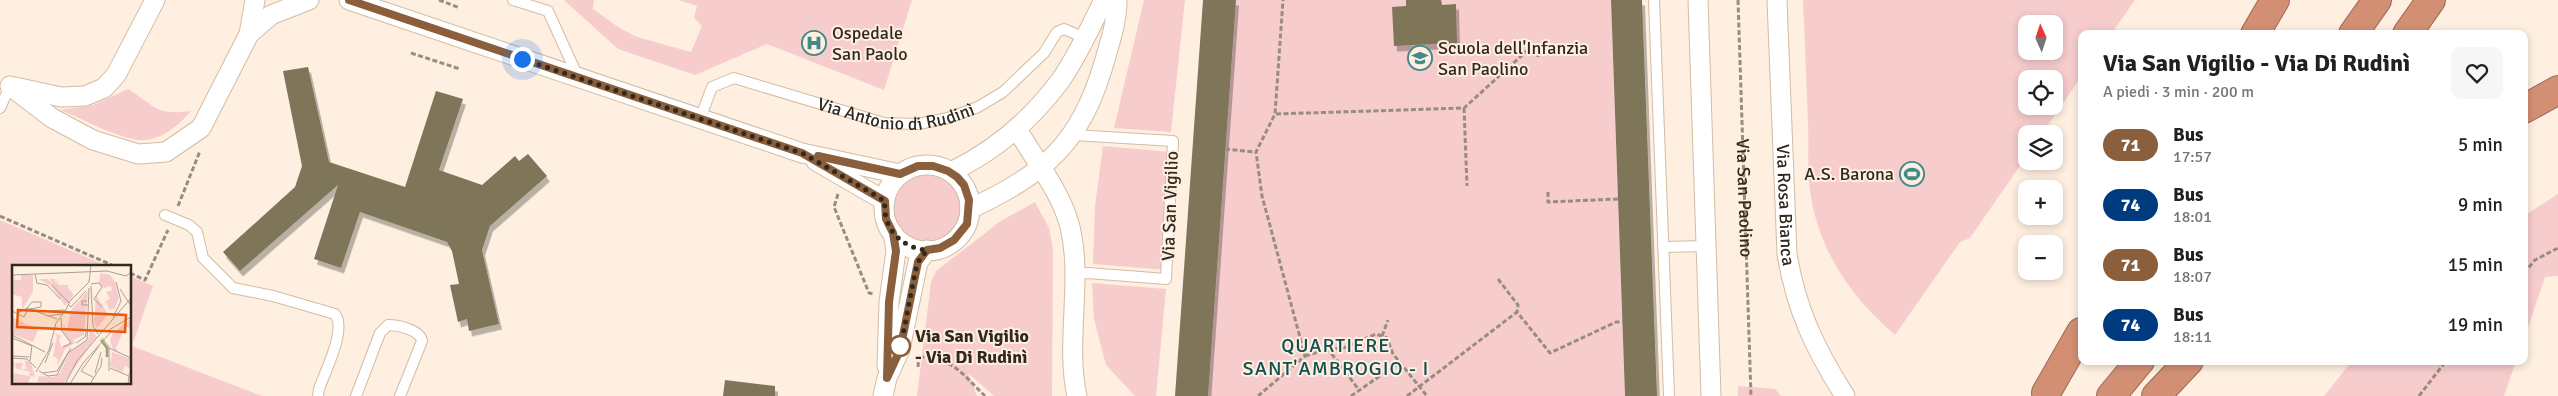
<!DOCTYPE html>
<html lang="it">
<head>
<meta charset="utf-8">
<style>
  :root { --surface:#fff; --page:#f6f6f6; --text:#202124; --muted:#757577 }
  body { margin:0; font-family:Signika,sans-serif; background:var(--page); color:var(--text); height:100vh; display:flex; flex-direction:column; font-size:19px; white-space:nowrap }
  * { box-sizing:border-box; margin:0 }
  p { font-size:16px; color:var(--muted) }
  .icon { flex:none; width:28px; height:28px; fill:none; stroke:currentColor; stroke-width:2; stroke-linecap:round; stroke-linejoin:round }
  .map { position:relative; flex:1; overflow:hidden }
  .drawer { position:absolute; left:2078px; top:30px; width:450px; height:335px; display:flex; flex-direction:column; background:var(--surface); border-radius:10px; box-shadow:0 2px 8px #0003 }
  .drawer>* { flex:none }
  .badge { padding:0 10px; border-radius:16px; font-size:18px; line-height:32px }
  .needle { width:32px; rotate:357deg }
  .tools { position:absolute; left:2018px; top:15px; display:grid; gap:10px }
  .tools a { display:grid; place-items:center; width:45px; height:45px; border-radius:10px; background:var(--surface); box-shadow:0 2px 8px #0003; font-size:25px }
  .you { position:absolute; width:25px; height:25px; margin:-12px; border:4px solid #fff; border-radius:50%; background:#1a73e8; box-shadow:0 0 0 8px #1a73e833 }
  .map>.badge { position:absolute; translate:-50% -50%; box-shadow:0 0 0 2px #fff }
  .round { display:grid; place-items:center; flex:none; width:52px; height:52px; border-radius:10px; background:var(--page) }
  .summary { display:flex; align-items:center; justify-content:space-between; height:85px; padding:0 25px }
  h1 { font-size:24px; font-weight:800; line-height:38px }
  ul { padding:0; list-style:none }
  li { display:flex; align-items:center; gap:15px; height:60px; padding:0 25px }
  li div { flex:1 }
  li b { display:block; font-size:19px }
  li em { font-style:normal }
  li .badge { min-width:55px; font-weight:700; text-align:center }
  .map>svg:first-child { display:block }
  .green { fill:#f7cccd; fill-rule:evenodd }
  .building { fill:#7f765a; filter:url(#shadow) }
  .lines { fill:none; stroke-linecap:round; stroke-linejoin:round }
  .lane-casing { stroke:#d3bca3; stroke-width:12 }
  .street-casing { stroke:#d3bca3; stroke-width:21 }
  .highway-casing { stroke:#9a6b56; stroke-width:30 }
  .path { stroke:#998d81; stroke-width:3; stroke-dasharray:5 2.5; stroke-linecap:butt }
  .lane { stroke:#fff; stroke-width:10 }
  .street { stroke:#fff; stroke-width:19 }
  .highway { stroke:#d38f74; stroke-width:28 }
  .line-casing { stroke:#fff; stroke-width:11 }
  .line { stroke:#8b5e3c; stroke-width:8 }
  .walk { stroke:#31281e; stroke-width:5; stroke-dasharray:0 9 }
  .stop-dot { fill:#fff; stroke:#8b5e3c; stroke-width:2.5 }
  .labels { text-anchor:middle; stroke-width:4; stroke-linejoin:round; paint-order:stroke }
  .poi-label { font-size:18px; fill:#31281e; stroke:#feefe0; text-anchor:start }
  .street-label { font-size:18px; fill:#31281e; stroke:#feefe0 }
  .stop-label { font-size:18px; font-weight:bold; fill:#31281e; stroke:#feefe0; text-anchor:start }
  .quarter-label { font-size:20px; letter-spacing:1px; fill:#114f50; stroke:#feefe0 }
  .inset-river { fill:none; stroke:#97a46b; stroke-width:2.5 }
  .inset-road { fill:none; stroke:#ac9f92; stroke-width:1 }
  .view { fill:#e8590c; fill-opacity:0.15; stroke:#e8590c; stroke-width:2.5 }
  .inset-edge { fill:none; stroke:#31281e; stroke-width:2.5 }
</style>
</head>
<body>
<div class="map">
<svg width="2558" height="396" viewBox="0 0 2558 396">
  <defs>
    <filter id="shadow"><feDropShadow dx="3" dy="5.5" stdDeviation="0" flood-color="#0004"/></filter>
  </defs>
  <rect width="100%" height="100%" fill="#feefe0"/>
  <path class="green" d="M564 0H594L593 9 621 29 637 37 691 52 702 26 694 18 697 6 679 0H912L884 90 767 44 695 75 618 49Z
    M1144 0H1185L1171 132 1114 128Z
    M1233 0H1611L1625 396H1205Z
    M1803 0H2135L2111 34H2081V77L2042 134H2026V157L1970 238 1960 242 1895 335C1850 296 1818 250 1810 190 1807 168 1809 144 1808 122 1806 81 1805 41 1803 0ZM2026 24H2054V51H2026ZM2026 79H2054V106H2026Z
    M128 89C157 107 154 115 191 111 179 125 160 142 139 140 115 137 83 119 60 110L93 105Z
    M1103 146 1171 152 1167 270 1093 264 1095 206Z
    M891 207a35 35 0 1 1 70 0a35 35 0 1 1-70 0Z
    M2558 194V276L2545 277 2524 339V216Z
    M1035 202 1049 228 1053 250 1052 396H994L968 373 977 396H917L931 282 937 270 983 235 999 222Z
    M0 220 107 266H14V382H130V276L153 286 132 346 262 396H0Z
    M1092 283 1166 289 1156 396H1135L1106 365 1094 319Z
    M2352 361H2516L2504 396H2324Z
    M1738 386 1775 389 1781 396H1738Z"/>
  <path class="building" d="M1203 0H1236L1208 396H1175Z
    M1406 0H1441L1442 5 1456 4 1457 43 1394 46 1392 7 1406 6Z
    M1611 0H1642L1657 396H1625Z
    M308 67 329 162 405 187 436 91 463 99 439 170 482 185 515 156 519 161 528 154 547 176 490 226 482 250 499 324 469 331 467 319 458 322 450 285 459 284 452 251 447 242 360 212 341 268 314 259 338 185 240 271 223 252 295 187 302 166 283 71Z
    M725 380 775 386V396H723Z"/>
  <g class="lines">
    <defs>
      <g id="lane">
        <path d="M513 0 548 11 578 77"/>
        <path d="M1654 0 1669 396"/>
        <path d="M0 108 10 86"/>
        <path id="s2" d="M700 119 712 87 734 78 884 123 918 124 948 118 978 107 1003 92 1044 53 1057 32 1064 29 1085 38"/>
        <path d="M1074 135 1173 141 1166 279 1088 273 1075 274"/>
        <path d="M165 215 189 225 197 232 203 258 233 288 273 296 335 314C347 330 325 371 319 389L318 396"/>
        <path d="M1663 247 1706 246"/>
        <path d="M356 396 380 333 388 325C399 325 420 330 422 341L400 396"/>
      </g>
      <g id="street">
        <path d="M349 0 802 153 900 174"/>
        <path d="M1698 0 1711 396"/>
        <path id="s3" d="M1777 0 1787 254C1796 309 1815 349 1845 396"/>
        <path d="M249 34 271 15 309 0"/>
        <path d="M10 86 52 118 93 140 138 154 166 152 201 128 249 34 255 0"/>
        <path d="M15 87 61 97 85 96 104 88 116 75 155 0"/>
        <path d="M1017 129C1035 161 1061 191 1070 227 1083 281 1065 343 1077 396"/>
        <path d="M816 161 885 201"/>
        <circle cx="927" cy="208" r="43"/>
        <path d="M951 172C994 151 1031 120 1060 81 1078 56 1090 27 1104 0"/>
        <path d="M970 209C1045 173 1080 145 1104 63 1110 42 1117 22 1117 0"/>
        <path d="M887 366 889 302 896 251 893 233"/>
        <path d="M883 396 887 378 900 349 918 262 927 250"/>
      </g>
      <path id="highway" d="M2255 34 2275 0
        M2353 34 2377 0
        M2407 34 2431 0
        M2524 109 2558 90
        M2046 393 2081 332
        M2111 396 2140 361
        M2156 396 2189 361"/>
    </defs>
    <use href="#lane" class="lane-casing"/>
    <use href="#street" class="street-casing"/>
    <use href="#highway" class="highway-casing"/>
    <g class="path">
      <path d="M439 0 460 8"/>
      <path id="s1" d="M1738 0 1751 396"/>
      <path d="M1537 48 1538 57"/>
      <path d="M411 53 460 69"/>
      <path d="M1464 108 1467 186"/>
      <path d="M1276 114 1464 108 1530 48"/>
      <path d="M1225 149 1256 152"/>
      <path d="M1548 192V202L1618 199"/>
      <path d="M838 194 834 207 869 293 874 294"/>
      <path d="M178 206 200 151"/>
      <path d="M0 216 114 266"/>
      <path d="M130 273 145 280 168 230"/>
      <path d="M2524 273 2535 260 2558 248"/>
      <path d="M1498 279 1518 305 1517 312"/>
      <path d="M1382 336 1388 320"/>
      <path d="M1328 349 1344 348 1376 334 1387 338 1393 354 1427 396"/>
      <path d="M1305 356 1328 349 1359 390"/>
      <path d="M919 357C954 358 962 374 985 396"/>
      <path d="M918 367 919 355"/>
      <path d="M1258 396 1305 356 1262 196 1256 152 1275 114 1283 0"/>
      <path d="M1351 396 1400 362"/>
      <path d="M1407 396 1517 312 1550 353 1616 322H1623"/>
      <path d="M2419 396 2446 361"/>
    </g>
    <use href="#lane" class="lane"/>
    <use href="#street" class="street"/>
    <use href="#highway" class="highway"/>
  </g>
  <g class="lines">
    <defs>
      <path id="line" d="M349 0 802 153 885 201 886 219 893 233 896 251 889 302 887 378 900 350 918 262 927 250 940 248 954 240 967 224 969 200 964 185 957 177 948 171 933 166H918L900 174 818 156"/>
    </defs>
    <use href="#line" class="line-casing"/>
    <use href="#line" class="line"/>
    <path class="walk" d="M522 59 802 153 885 201C882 228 901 248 927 250L918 262 915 273 900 350V346"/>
  </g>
  <defs>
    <symbol id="hospital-ring" viewBox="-11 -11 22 22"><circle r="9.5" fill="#feefe0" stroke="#418a8a" stroke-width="1.5"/><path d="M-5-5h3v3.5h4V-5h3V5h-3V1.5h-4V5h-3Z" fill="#418a8a"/></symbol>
    <symbol id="school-ring" viewBox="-11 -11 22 22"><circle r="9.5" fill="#feefe0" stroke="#418a8a" stroke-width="1.5"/><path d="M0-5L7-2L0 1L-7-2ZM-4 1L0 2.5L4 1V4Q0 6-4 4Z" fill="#418a8a"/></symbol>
    <symbol id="stadium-ring" viewBox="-11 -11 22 22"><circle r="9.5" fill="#feefe0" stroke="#418a8a" stroke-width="1.5"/><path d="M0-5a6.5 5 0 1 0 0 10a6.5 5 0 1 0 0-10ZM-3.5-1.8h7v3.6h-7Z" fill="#418a8a"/></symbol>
  </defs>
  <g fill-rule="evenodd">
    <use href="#hospital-ring" x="800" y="29" width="28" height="28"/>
    <use href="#school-ring" x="1406" y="44" width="28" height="28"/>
    <use href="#stadium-ring" x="1898" y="160" width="28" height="28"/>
  </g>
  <circle class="stop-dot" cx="900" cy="346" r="10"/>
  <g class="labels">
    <g class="poi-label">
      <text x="832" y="39">Ospedale<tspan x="832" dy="21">San Paolo</tspan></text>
      <text x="1438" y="54">Scuola dell'Infanzia<tspan x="1438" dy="21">San Paolino</tspan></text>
      <text x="1894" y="180" text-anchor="end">A.S. Barona</text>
    </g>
    <g class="street-label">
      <text dy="6" stroke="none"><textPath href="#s2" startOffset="226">Via Antonio di Rudinì</textPath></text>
      <text dy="6" stroke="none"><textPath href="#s1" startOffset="198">Via San Paolino</textPath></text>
      <text dy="6" stroke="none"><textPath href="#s3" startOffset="205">Via Rosa Bianca</textPath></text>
      <text transform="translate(1170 206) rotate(-88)" y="6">Via San Vigilio</text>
    </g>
    <g class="stop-label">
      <text x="915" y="342">Via San Vigilio<tspan x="915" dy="21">- Via Di Rudinì</tspan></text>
    </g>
    <g class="quarter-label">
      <text x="1336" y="352">QUARTIERE<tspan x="1336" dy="23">SANT'AMBROGIO - I</tspan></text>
    </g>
  </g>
  <g transform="translate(12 265)">
    <rect width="119" height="119" fill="#feefe0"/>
    <path d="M88 8 98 10 103 17 107 33 103 43 97 45 95 38H92L98 33 94 27 100 25 99 21 92 23 87 18ZM2 10 3 15H9V10H21V27L10 45V32L0 29ZM27 14H36L40 19 38 14H43L44 19 46 14V20H57L55 22 62 30 53 41 39 21ZM76 26 72 70 61 75 63 78 53 84 45 102 46 94 41 91 45 71 42 68 50 71 47 74 49 82 59 78 50 66 53 65 51 59 55 65 59 45ZM84 30 96 49 85 63 82 57ZM0 52 26 65 21 77 0 69ZM119 54V63L113 62 104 83 106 86 101 85 98 75 101 68ZM78 65 85 71 51 119 25 117 27 111 42 112 48 108 57 88 76 75ZM100 87 119 94V111L116 110 118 103 113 101 110 107 98 101ZM13 95 19 98 23 112 19 111 16 119H0V97H3L1 108 17 111 18 107 3 103 4 98H11L9 104H14Z" fill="#f7cccd"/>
    <path class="inset-river" d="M89 75 95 83V92"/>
    <path class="inset-road" d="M23 9 25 18 35 20 48 34M0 10 95 6 114 11 118 8M79 19 87 18 90 22 82 34 90 42M40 20 57 38M79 21 81 61 86 69M108 24 119 41M75 36H70V40H77M56 39 59 42 74 26M15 43 20 37H29V42L18 44M0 46 12 52 16 44M33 46 53 45M53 47 58 36 77 17 79 0M6 48 15 43 45 54M35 51 51 49M101 52 109 36 104 17M49 53 50 66 59 78 51 82M97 65 119 52M0 70 33 87M0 73 20 81M90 73 97 82V106M64 78 73 72 75 64M97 83 119 93M1 91 17 92M0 93 15 94 24 103M18 96 20 80M33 98 41 78M98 103 117 111 116 119M27 106 36 111 45 110 56 88 75 75 77 23M24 107 37 85 44 58 53 46M31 108 45 106 59 83M83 108 89 87M81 112 69 106 87 81M53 119 65 96 119 33M58 119 71 98 99 67M78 119 89 101 90 93"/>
    <path class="view" d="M6 45 114 50 113 67 5 62Z"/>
    <rect width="119" height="119" class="inset-edge"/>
  </g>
</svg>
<div class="tools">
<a><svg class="needle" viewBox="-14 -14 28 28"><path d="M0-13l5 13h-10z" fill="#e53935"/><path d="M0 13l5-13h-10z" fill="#757577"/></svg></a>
<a><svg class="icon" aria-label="locate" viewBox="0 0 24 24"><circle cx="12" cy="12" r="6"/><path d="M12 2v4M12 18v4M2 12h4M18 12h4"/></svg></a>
<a><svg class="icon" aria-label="layers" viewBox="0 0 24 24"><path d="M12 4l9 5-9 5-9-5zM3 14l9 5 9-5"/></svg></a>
<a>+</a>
<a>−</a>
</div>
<div class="you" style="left:522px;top:59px"></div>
<section class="drawer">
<div class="summary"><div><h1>Via San Vigilio - Via Di Rudinì</h1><p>A piedi · 3 min · 200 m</p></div><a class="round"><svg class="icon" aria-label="heart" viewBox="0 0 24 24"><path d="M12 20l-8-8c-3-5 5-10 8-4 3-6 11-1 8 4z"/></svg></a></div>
<ul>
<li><span class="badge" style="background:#8b5e3c;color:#fff">71</span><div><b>Bus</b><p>17:57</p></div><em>5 min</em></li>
<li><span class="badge" style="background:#003b80;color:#fff">74</span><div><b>Bus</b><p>18:01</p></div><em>9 min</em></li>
<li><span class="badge" style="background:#8b5e3c;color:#fff">71</span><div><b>Bus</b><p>18:07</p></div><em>15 min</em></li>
<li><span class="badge" style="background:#003b80;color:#fff">74</span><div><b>Bus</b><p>18:11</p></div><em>19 min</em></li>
</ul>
</section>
</div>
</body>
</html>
